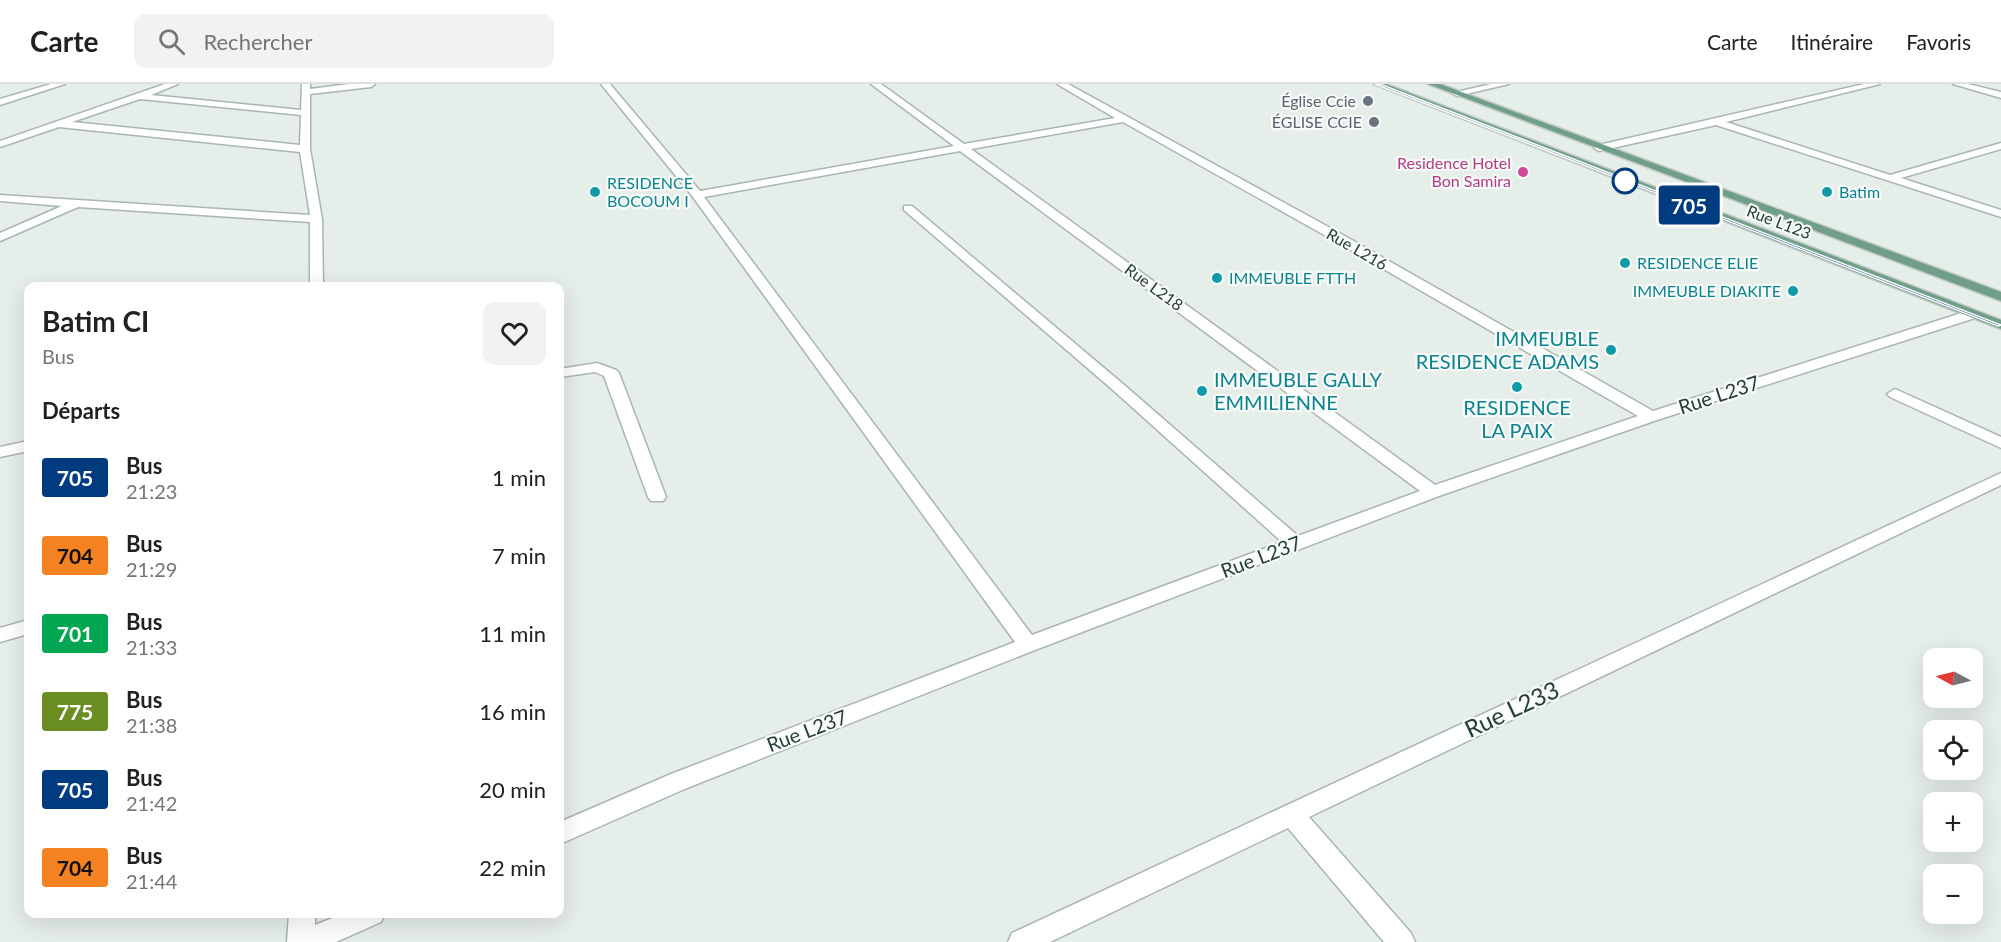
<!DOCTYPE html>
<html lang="fr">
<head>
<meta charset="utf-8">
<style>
  :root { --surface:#fff; --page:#f2f2f2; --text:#202124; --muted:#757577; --line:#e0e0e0 }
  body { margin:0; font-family:Lato,sans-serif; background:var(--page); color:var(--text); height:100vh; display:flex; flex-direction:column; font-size:22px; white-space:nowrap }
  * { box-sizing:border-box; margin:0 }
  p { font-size:20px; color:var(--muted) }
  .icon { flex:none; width:33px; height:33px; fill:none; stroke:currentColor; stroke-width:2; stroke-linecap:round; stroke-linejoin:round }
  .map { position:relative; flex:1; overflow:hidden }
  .drawer { position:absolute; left:24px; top:198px; width:540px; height:636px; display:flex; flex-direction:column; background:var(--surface); border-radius:12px; box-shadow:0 6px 24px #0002 }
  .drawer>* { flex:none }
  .badge { padding:0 12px; border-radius:4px; font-size:21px; line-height:39px }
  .needle { width:39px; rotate:277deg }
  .controls { position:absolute; left:1923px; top:564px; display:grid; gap:12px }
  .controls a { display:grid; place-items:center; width:60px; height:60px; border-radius:12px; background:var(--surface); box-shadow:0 6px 24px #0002; font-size:30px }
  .map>.badge { position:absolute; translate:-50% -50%; box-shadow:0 0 0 3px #fff }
  h2 { padding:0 18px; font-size:22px; line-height:54px }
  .round { display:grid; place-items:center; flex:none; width:63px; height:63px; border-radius:12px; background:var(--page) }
  .headline { display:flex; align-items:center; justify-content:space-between; height:102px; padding:0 18px }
  h1 { font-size:28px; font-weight:700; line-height:45px }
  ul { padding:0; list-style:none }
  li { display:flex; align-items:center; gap:18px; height:78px; padding:0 18px }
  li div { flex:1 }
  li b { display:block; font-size:22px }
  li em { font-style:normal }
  li .badge { min-width:66px; font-weight:700; text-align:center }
  header { display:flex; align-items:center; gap:36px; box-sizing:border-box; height:84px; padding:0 30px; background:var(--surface); border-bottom:2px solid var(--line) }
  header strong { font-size:28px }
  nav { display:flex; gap:33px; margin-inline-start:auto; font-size:21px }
  .search { width:420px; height:54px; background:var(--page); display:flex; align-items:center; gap:15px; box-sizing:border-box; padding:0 21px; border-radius:12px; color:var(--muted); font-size:22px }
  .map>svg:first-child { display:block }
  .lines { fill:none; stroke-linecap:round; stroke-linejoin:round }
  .minor-casing { stroke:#a9b6af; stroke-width:3 }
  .major-casing { stroke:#c2c9c6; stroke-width:3 }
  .minor { fill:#fff; fill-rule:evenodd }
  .major { fill:#6f9f89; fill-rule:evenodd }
  .line { fill:#003b80; stroke:#fff; stroke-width:1.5 }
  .worship-dot { fill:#6b7280; stroke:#f6faf8; stroke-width:2 }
  .hotel-dot { fill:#d1479c; stroke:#f6faf8; stroke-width:2 }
  .stop-dot { fill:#fff; stroke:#003b80; stroke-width:3 }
  .culture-dot { fill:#0f9aa8; stroke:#f6faf8; stroke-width:2 }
  .labels { text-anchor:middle; stroke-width:4.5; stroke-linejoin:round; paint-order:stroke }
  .far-worship-label { font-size:16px; fill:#5b616d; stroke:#f6faf8; text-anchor:end }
  .far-hotel-label { font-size:16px; fill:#b23c85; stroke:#f6faf8; text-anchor:end }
  .far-culture-label { font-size:16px; fill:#0d838f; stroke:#f6faf8; text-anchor:start }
  .far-street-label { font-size:16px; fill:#263e33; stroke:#f6faf8 }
  .culture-label { font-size:20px; fill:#0d838f; stroke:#f6faf8; text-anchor:end }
  .street-label { font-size:20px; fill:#263e33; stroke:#f6faf8 }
  .near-street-label { font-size:24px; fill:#263e33; stroke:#f6faf8 }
</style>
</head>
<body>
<header>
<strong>Carte</strong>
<div class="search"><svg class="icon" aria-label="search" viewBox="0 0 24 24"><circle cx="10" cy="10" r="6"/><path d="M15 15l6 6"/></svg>Rechercher</div>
<nav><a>Carte</a><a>Itinéraire</a><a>Favoris</a></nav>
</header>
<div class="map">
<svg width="2001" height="858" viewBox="0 0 2001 858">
  <rect width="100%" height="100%" fill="#e6eee9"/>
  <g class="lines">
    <defs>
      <path id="minor" d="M51 0H65L0 21V15Z
        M165 0H178L151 11 301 26 302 0H310V5L349 0H375L371 3 310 10V65L322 135 323 202H310V138L78 123 0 157V149L62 122 0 117V111L310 131 300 68 59 43 0 63V57ZM140 15 301 31 300 61 72 38Z
        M601 0H610L700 107 954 62 871 0H881L964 60 1115 34 1057 0H1068L1343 151 1653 327 1968 227 1973 226 1980 230 1978 233 1657 336 1439 412 1035 566 687 704 560 760V738L671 690 1015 558 693 113ZM1123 38 1335 157 1638 332 1435 401 971 65ZM960 67 1420 407 1298 452 1123 300 912 122H904V126L1113 306 1282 458 1032 551 704 113Z
        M1491 0H1509L1457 12 1452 9Z
        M1864 0H1880L1726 38 1890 91 2001 59V65L1901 94 2001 126V133L1716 41 1599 67 1594 64 1599 61Z
        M1953 0H1968L2001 8V14Z
        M597 279 616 286 619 289 666 413 663 417H651L648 413 604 292 595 288 560 293V285Z
        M1895 305 2001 353V364L1890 313 1887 310Z
        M28 357V367L0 373V363Z
        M2001 389V401L1309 733 1411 849 1415 858H1384L1288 744 1050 858H1008L1012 849Z
        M28 536V550L0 558V544Z
        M289 830H315V841L343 830H385L381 838 336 858H287Z"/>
      <path id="major" d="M1374 0H1386L2001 236V245Z
        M1428 0H1440L2001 208V217Z"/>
    </defs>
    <use href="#minor" class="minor-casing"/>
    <use href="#major" class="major-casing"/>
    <use href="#minor" class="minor"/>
    <use href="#major" class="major"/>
  </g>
  <path class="line" d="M1375 0H1380L2001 241 1998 242Z"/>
  <g class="worship-dot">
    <circle cx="1368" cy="17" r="6"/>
    <circle cx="1374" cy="38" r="6"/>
  </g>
  <circle class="hotel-dot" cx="1523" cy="88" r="6"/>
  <circle class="stop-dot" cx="1625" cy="97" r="12"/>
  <g class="culture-dot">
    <circle cx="595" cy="108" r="6"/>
    <circle cx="1827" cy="108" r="6"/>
    <circle cx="1625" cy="179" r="6"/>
    <circle cx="1217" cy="194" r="6"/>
    <circle cx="1793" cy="207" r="6"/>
    <circle cx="1611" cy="266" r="6"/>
    <circle cx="1517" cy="303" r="6"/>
    <circle cx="1202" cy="307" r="6"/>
  </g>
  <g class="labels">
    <g class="far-worship-label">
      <text x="1356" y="23">Église Ccie</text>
      <text x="1362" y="44">ÉGLISE CCIE</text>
    </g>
    <g class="far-hotel-label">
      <text x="1511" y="85">Residence Hotel<tspan x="1511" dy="18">Bon Samira</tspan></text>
    </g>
    <g class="far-culture-label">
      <text x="607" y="105">RESIDENCE<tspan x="607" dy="18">BOCOUM I</tspan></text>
      <text x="1839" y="114">Batim</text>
      <text x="1637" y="185">RESIDENCE ELIE</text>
      <text x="1229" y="200">IMMEUBLE FTTH</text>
      <text x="1781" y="213" text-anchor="end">IMMEUBLE DIAKITE</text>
    </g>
    <g class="far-street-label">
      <text transform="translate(1779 138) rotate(21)" y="6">Rue L123</text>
      <text transform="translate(1357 165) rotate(30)" y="6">Rue L216</text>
      <text transform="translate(1154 203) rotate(36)" y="6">Rue L218</text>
    </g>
    <g class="culture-label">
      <text x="1599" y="262">IMMEUBLE<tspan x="1599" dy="23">RESIDENCE ADAMS</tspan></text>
      <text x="1214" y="303" text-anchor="start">IMMEUBLE GALLY<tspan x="1214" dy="23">EMMILIENNE</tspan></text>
      <text x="1517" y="331" text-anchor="middle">RESIDENCE<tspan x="1517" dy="23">LA PAIX</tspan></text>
    </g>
    <g class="street-label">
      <text transform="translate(1719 311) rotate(-18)" y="7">Rue L237</text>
      <text transform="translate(1261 473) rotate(-21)" y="7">Rue L237</text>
      <text transform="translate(807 647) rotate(-21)" y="7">Rue L237</text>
    </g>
    <g class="near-street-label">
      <text transform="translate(1512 626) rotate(-25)" y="8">Rue L233</text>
    </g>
  </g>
</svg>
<div class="controls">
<a><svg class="needle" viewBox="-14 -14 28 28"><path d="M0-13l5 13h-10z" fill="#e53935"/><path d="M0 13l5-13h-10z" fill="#757577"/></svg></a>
<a><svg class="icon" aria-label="locate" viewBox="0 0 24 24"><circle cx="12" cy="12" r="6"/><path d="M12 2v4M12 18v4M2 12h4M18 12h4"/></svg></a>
<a>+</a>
<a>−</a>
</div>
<b class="badge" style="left:1689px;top:121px;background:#003b80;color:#fff">705</b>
<section class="drawer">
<div class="headline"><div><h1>Batim CI</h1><p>Bus</p></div><a class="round"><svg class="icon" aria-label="heart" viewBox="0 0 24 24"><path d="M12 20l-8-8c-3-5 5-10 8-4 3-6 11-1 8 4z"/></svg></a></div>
<h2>Départs</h2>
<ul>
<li><span class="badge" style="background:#003b80;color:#fff">705</span><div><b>Bus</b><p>21:23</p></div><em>1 min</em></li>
<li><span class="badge" style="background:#f58220;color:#111">704</span><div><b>Bus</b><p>21:29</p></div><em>7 min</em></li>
<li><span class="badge" style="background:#00a651;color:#fff">701</span><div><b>Bus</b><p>21:33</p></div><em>11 min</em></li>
<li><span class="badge" style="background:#6b8e23;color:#fff">775</span><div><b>Bus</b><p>21:38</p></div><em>16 min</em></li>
<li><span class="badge" style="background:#003b80;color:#fff">705</span><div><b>Bus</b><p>21:42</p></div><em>20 min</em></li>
<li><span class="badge" style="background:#f58220;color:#111">704</span><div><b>Bus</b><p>21:44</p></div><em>22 min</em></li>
</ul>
</section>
</div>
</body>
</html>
